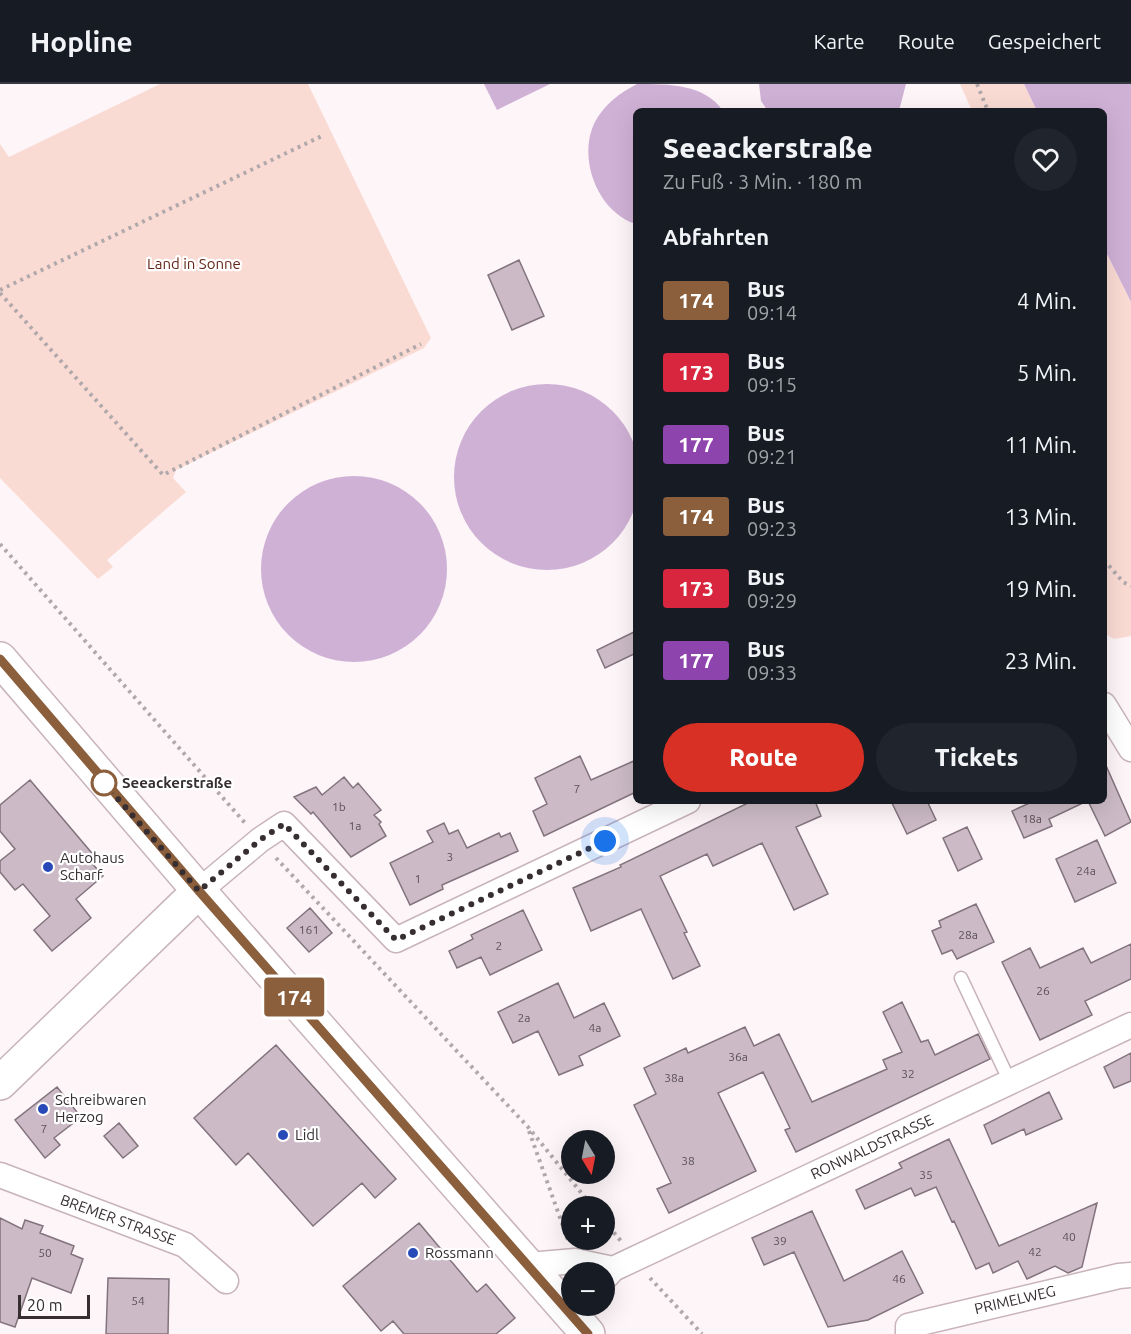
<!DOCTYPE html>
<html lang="de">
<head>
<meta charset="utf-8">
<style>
  :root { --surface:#171b24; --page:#20242c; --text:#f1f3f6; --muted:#9ea1a6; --line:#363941; --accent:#d93025 }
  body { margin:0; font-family:Ubuntu,sans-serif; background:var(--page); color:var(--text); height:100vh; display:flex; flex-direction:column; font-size:22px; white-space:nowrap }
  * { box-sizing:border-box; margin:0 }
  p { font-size:20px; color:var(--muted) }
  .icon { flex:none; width:33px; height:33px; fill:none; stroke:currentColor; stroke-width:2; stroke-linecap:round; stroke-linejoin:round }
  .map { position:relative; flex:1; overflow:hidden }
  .side { position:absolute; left:633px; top:24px; width:474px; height:696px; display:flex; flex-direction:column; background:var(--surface); border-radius:9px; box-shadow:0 6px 24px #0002 }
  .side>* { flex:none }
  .badge { padding:0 12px; border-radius:4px; font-size:21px; line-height:39px }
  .needle { width:39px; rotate:170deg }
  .buttons { position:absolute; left:561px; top:1046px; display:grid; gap:12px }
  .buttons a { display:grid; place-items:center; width:54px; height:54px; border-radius:50%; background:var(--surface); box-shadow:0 6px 24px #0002; font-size:30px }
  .scale { position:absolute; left:18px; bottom:15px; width:72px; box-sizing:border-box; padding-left:6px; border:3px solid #362e31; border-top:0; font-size:16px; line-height:21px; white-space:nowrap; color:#362e31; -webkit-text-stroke:4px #fff; paint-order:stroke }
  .you { position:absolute; width:30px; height:30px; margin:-15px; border:4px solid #fff; border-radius:50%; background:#1a73e8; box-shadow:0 0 0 9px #1a73e833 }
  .map>.badge { position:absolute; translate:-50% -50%; box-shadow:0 0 0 3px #fff }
  h2 { padding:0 30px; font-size:22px; line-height:54px }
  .round { display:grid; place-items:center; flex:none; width:63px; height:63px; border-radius:32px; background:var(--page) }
  .overview { display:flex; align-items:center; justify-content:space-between; height:102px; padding:0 30px }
  h1 { font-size:28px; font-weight:800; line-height:45px }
  .action { display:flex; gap:12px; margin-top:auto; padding:12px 30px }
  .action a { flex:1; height:69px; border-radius:36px; background:var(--accent); color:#fff; font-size:24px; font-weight:800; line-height:69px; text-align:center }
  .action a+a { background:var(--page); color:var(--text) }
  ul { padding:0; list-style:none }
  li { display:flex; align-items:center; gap:18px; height:72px; padding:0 30px }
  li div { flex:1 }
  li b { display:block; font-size:22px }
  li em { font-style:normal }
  li .badge { min-width:66px; font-weight:700; text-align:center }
  header { display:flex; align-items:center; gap:36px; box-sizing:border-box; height:84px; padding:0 30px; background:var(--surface); border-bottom:2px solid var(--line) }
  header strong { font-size:28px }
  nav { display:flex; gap:33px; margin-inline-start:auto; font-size:21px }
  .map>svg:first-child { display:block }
  .green { fill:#fadbd4 }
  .water { fill:#d0b1d6 }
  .building { fill:#ccbbc6; stroke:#82737d; stroke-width:1.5 }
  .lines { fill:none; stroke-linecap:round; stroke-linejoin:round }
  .service-casing { stroke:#c8b4ba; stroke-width:15 }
  .minor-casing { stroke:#c8b4ba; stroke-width:27 }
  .secondary-casing { stroke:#c8b4ba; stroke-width:36 }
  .path { stroke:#b0a8ab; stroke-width:4; stroke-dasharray:3 4.5; stroke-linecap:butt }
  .service { stroke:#fff; stroke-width:12 }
  .minor { stroke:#fff; stroke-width:24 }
  .secondary { stroke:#fff; stroke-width:33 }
  .line-casing { stroke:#fff; stroke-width:14 }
  .line { stroke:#8b5e3c; stroke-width:9 }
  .walk { stroke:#362e31; stroke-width:6; stroke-dasharray:0 10.8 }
  .stop-dot { fill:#fff; stroke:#8b5e3c; stroke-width:3 }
  .poi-dot { fill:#2849b8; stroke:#fff; stroke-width:2 }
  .labels { text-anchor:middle; stroke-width:4.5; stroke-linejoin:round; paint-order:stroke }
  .number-label { font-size:12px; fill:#5c5156 }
  .park-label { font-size:15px; fill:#632619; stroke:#fff }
  .stop-label { font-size:15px; font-weight:bold; fill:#362e31; stroke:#fff; text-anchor:start }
  .poi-label { font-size:15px; fill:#362e31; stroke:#fff; text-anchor:start }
  .street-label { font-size:15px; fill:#362e31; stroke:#fff }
</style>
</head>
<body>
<header>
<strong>Hopline</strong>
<nav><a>Karte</a><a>Route</a><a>Gespeichert</a></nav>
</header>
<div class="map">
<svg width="1131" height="1250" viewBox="0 0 1131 1250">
  <rect width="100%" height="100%" fill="#fef5f8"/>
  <path class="green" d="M160 0H308L431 254 424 264 176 386 173 394 186 408 107 476 113 483 98 495 0 394V60L9 73Z
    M960 0H1024L1037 27H972Z
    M1104 164 1131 218V552L1114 555 1104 549Z"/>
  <path class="water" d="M484 0H550L497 26Z
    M637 0C669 0 705 0 723 27H636V140C597 128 576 72 596 36 606 19 620 9 637 0Z
    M759 0H906L900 23 897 27H768L761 17Z
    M1024 0H1131V218L1104 164V27H1037Z
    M454 393a93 93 0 1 1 186 0a93 93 0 1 1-186 0Z
    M261 485a93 93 0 1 1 186 0a93 93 0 1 1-186 0Z"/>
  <path class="building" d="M519 176 544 232 512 246 488 191Z
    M636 547V569L605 584 597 566Z
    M580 672 591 696 636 676V708L544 752 533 727 547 720 535 694Z
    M1104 677 1131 738 1105 752 1088 717H1104Z
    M344 693 353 704 358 699 381 726 374 731 381 738 379 740 386 752 351 773 313 728 311 730 294 713 316 703 322 711Z
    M30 696 96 774 91 778 103 792 76 815 91 834 52 867 34 846 50 832 23 800 15 806 0 788V777L15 765 0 747V721Z
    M752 717H815L821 732 796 743 828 810 794 826 762 759 713 782 707 770 660 792 687 848 684 849 700 882 673 895 641 825 591 847 573 804 621 783 620 781Z
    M891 717H927L936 736 907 750Z
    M1034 717H1087L1049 735 1052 742 1024 754 1012 727Z
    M444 739 449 750 458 746 467 764 499 749 501 753 510 749 518 767 442 801 443 805 410 821 390 779 433 758 427 747Z
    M967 743 982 775 958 787 943 754Z
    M1097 756 1116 799 1075 818 1056 775Z
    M976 820 994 858 957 875 952 866 942 870 932 847 941 843 939 837Z
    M310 824 332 849 309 868 287 844Z
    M523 826 542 866 490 891 481 873 457 884 449 867 473 855 471 851Z
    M1131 860V895L1085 917 1092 931 1040 956 1002 878 1030 864 1040 884 1083 864 1091 879Z
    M558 899 574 934 604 919 620 952 579 972 583 981 559 991 538 947 513 959 498 928Z
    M902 918 921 958 928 956 935 971 978 950 990 975 796 1068 785 1046 790 1044 763 988 718 1009 756 1087 669 1129 657 1105 671 1099 634 1021 656 1010 644 984 686 964 688 969 745 943 754 962 779 950 812 1018 887 985 883 976 902 968 883 928Z
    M276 961 396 1095 375 1114 362 1099 313 1142 248 1069 236 1081 194 1034Z
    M1131 969V997L1114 1004 1104 983Z
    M57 1003 81 1033 54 1054 60 1061 45 1074 15 1036Z
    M1049 1008 1062 1035 1026 1051 1024 1045 992 1060 984 1041Z
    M119 1039 138 1062 123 1074 104 1052Z
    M949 1055 999 1162 1097 1119 1082 1183 1068 1189 1055 1182 1027 1195 1018 1177 993 1189 989 1179 976 1185 954 1137 952 1138 936 1103 915 1112 911 1104 865 1125 856 1106 902 1084 899 1079Z
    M812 1127 844 1197 902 1167 923 1209 868 1236 828 1243 794 1168 764 1181 752 1154Z
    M0 1134 22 1145 25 1136 43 1142 40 1149 74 1162 71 1170 83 1175 71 1209 32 1194 15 1243 0 1238Z
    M419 1139 477 1208 486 1200 515 1234 496 1250H404L393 1237 381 1247 343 1202Z
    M108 1194 169 1195 168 1250H106Z"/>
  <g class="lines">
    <defs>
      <path id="service" d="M961 894 1010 998"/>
      <path id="minor" d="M1104 621 1131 665
        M199 807 260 756 284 740 396 856 688 717
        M0 1091 185 1161 226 1197
        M529 1181 575 1177 613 1185
        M604 1195 613 1185 1131 941
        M908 1250V1242L1119 1192 1131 1191"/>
      <path id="secondary" d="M0 575 199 807 588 1250
        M0 999 199 807"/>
    </defs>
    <use href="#service" class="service-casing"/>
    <use href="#minor" class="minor-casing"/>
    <use href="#secondary" class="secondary-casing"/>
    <path class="path" d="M977 0 988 27
      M0 206 324 51
      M0 209 163 391 421 260
      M0 460 245 739
      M1104 476 1123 498 1131 502
      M276 774 528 1043 592 1122
      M529 1047 568 1156
      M604 1137 621 1157
      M650 1194 702 1250"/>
    <use href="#service" class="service"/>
    <use href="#minor" class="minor"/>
    <use href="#secondary" class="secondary"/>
  </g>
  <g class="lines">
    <defs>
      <path id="line" d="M0 575 199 807 588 1250"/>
    </defs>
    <use href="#line" class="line-casing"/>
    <use href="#line" class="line"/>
    <path class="walk" d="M104 699 199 807 260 756 284 740 396 856 605 757"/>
  </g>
  <circle class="stop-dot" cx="104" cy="699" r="12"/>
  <g class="poi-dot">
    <circle cx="48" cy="783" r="6"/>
    <circle cx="43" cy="1025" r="6"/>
    <circle cx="283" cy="1051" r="6"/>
    <circle cx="413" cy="1169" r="6"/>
  </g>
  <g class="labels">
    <g class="number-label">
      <text x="577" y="709">7</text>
      <text x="339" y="727">1b</text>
      <text x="1032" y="739">18a</text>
      <text x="355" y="746">1a</text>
      <text x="450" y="777">3</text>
      <text x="1086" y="791">24a</text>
      <text x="418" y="799">1</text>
      <text x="309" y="850">161</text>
      <text x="968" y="855">28a</text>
      <text x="499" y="866">2</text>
      <text x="1043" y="911">26</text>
      <text x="524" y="938">2a</text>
      <text x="595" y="948">4a</text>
      <text x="738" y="977">36a</text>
      <text x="908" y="994">32</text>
      <text x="674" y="998">38a</text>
      <text x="44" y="1049">7</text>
      <text x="688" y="1081">38</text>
      <text x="926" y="1095">35</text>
      <text x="1069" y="1157">40</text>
      <text x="780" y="1161">39</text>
      <text x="1035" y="1172">42</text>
      <text x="45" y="1173">50</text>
      <text x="899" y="1199">46</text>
      <text x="138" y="1221">54</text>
    </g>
    <g class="park-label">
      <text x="194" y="185">Land in Sonne</text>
    </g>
    <g class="stop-label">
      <text x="122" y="704">Seeackerstraße</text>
    </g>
    <g class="poi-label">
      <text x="60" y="779">Autohaus<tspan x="60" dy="17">Scharf</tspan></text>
      <text x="55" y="1021">Schreibwaren<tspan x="55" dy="17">Herzog</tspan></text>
      <text x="295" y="1056">Lidl</text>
      <text x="425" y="1174">Rossmann</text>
    </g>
    <g class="street-label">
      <text transform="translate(872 1063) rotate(-25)" y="5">RONWALDSTRASSE</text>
      <text transform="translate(118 1136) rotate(20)" y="5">BREMER STRASSE</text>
      <text transform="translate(1015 1216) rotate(-13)" y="5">PRIMELWEG</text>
    </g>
  </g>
</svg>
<div class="buttons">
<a><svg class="needle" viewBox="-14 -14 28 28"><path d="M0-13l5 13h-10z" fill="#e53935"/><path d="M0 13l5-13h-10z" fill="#9ea1a6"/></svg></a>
<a>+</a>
<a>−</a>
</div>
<div class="scale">20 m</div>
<div class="you" style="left:605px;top:757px"></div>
<b class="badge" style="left:294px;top:913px;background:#8b5e3c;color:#fff">174</b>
<section class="side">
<div class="overview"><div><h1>Seeackerstraße</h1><p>Zu Fuß · 3 Min. · 180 m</p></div><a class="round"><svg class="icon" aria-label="heart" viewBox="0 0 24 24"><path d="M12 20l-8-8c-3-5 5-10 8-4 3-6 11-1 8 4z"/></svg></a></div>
<h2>Abfahrten</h2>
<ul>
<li><span class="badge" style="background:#8b5e3c;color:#fff">174</span><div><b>Bus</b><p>09:14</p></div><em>4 Min.</em></li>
<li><span class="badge" style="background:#d7263d;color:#fff">173</span><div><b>Bus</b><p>09:15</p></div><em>5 Min.</em></li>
<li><span class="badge" style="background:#8e44ad;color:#fff">177</span><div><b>Bus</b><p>09:21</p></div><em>11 Min.</em></li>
<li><span class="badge" style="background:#8b5e3c;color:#fff">174</span><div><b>Bus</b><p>09:23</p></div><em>13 Min.</em></li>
<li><span class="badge" style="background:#d7263d;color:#fff">173</span><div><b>Bus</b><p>09:29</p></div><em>19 Min.</em></li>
<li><span class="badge" style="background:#8e44ad;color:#fff">177</span><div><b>Bus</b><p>09:33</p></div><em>23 Min.</em></li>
</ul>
<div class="action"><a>Route</a><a>Tickets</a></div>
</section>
</div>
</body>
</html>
